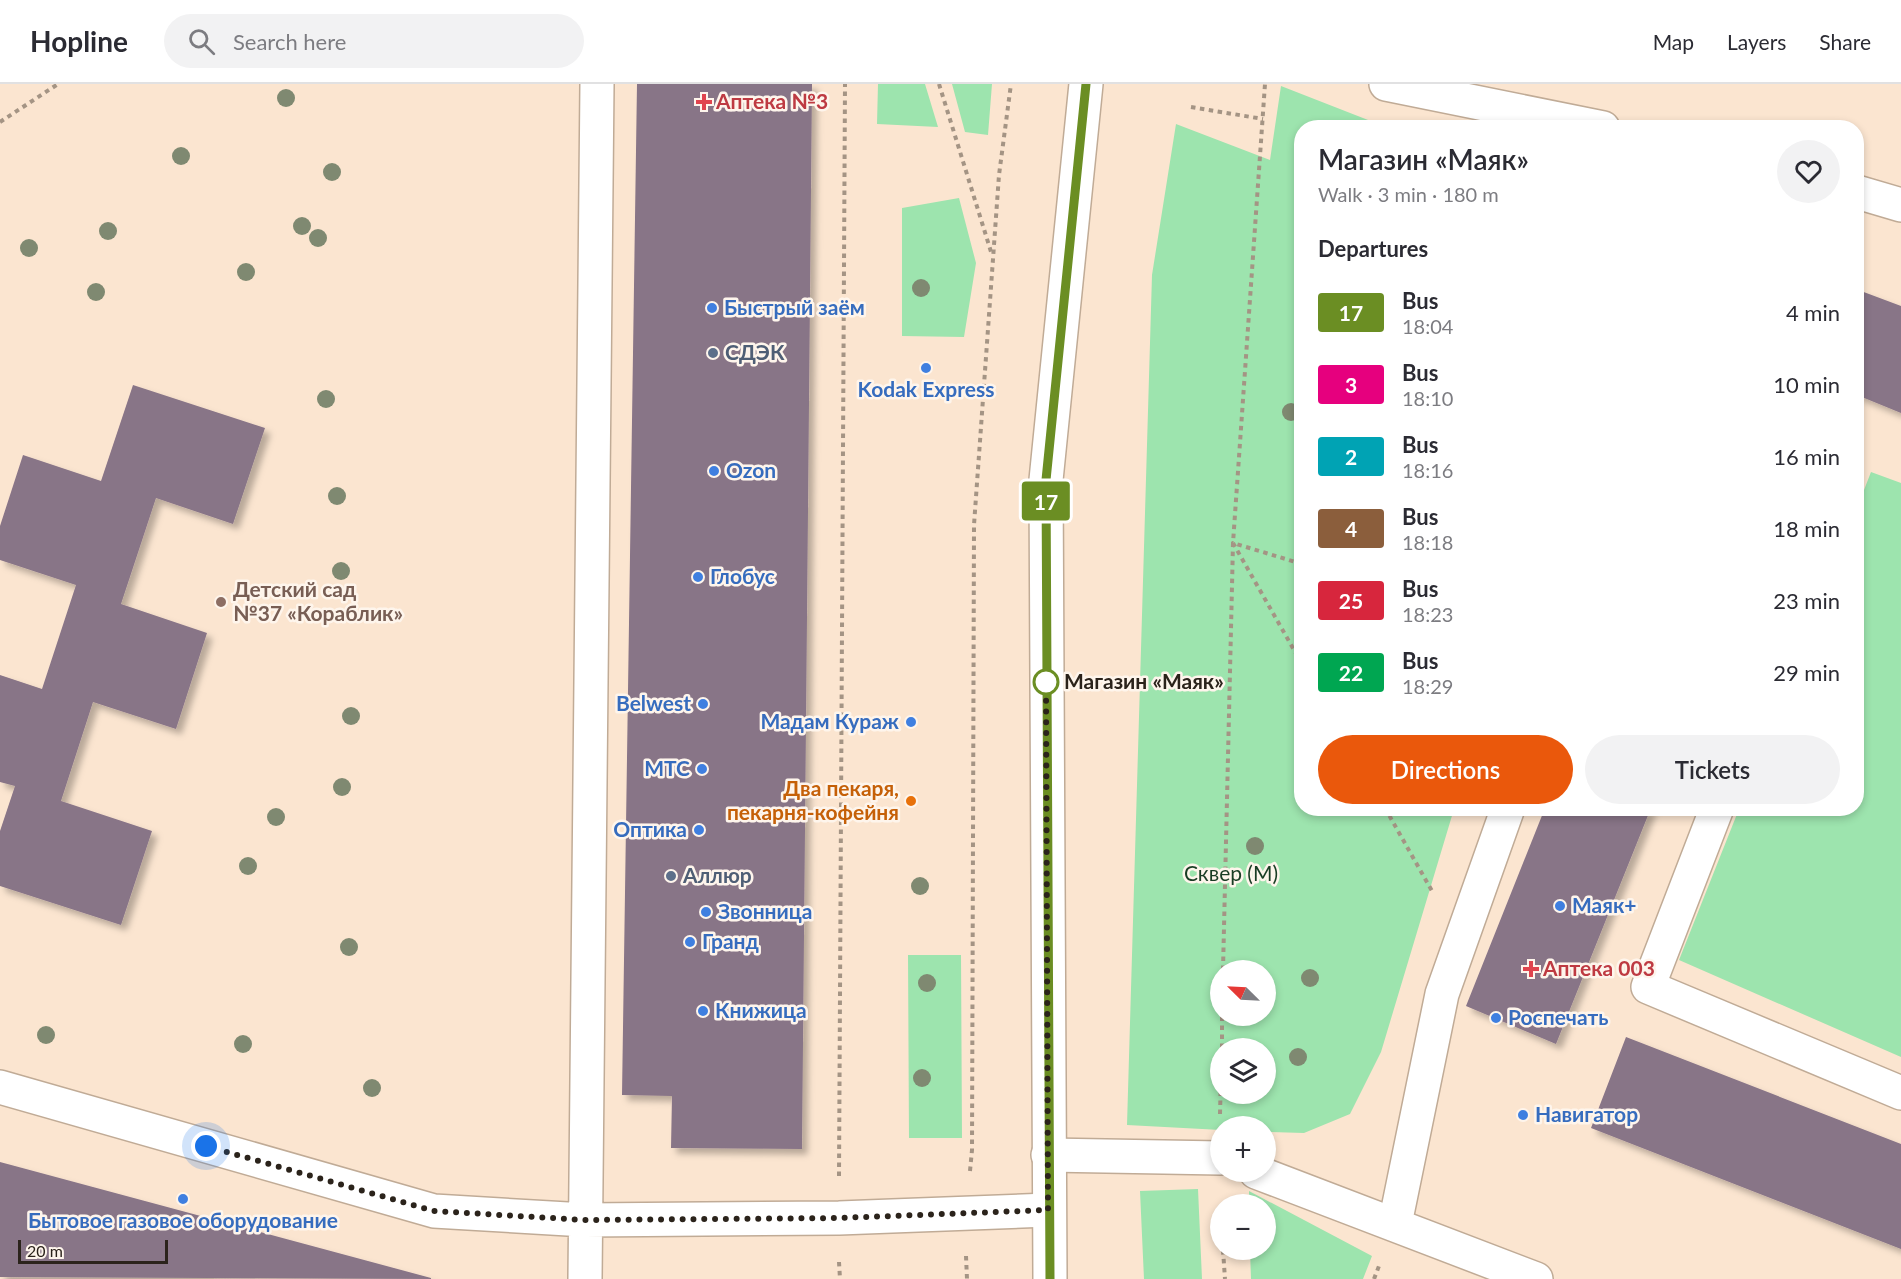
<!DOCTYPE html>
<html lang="en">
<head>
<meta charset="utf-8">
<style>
  :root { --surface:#fff; --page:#f2f2f3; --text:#2b2b33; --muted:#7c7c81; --line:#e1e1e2; --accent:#ea580c }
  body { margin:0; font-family:Lato,sans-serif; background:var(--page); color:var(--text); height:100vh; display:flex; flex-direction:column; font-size:22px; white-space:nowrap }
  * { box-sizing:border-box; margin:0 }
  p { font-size:20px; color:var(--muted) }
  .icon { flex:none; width:33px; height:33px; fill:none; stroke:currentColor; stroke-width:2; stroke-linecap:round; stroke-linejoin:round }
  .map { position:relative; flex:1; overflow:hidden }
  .details { position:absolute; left:1294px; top:36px; width:570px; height:696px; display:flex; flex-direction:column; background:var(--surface); border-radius:24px; box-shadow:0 3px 9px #0003 }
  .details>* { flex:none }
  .badge { padding:0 12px; border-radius:4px; font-size:21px; line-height:39px }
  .needle { width:39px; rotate:294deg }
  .tools { position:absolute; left:1210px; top:876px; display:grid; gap:12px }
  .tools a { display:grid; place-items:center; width:66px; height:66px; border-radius:50%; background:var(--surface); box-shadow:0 3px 9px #0003; font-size:30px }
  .scale { position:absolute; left:18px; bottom:15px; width:150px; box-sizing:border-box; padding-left:6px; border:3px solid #2b231b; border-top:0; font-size:16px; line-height:21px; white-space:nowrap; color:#2b231b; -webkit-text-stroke:4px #fef5ec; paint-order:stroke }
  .you { position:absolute; width:30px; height:30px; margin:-15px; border:4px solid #fff; border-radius:50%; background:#1a73e8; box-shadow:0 0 0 9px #1a73e833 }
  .map>.badge { position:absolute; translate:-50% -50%; box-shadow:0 0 0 3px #fff }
  h2 { padding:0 24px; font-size:22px; line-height:54px }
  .round { display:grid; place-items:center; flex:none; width:63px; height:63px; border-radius:32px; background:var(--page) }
  .overview { display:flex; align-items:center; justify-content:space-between; height:102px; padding:0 24px }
  h1 { font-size:28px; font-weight:600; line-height:45px }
  .action { display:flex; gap:12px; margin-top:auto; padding:12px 24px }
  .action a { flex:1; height:69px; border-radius:36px; background:var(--accent); color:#fff; font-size:24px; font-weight:600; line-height:69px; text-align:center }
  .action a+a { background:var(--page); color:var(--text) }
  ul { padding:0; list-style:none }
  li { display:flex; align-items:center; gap:18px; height:72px; padding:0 24px }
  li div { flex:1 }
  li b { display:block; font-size:22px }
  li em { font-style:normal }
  li .badge { min-width:66px; font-weight:700; text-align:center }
  header { display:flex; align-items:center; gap:36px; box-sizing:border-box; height:84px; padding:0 30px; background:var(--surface); border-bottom:2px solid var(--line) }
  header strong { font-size:28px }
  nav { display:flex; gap:33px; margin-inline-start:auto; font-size:21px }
  .search { width:420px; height:54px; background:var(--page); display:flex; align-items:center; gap:15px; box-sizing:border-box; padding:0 21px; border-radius:33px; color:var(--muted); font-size:22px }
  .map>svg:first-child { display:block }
  .green { fill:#9de4ae; fill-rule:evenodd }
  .building { fill:#887487; filter:url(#shadow) }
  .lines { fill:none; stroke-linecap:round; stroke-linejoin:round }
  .minor-casing { stroke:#c0ab96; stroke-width:36 }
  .major-casing { stroke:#c0ab96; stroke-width:36 }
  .path { stroke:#a49484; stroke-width:4; stroke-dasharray:4.5 4.5; stroke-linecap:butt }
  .minor { stroke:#fff; stroke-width:33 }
  .major { stroke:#fff; stroke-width:33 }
  .tree { fill:#7f8971 }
  .line-casing { stroke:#fff; stroke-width:14 }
  .line { stroke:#6b8e23; stroke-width:9 }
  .walk { stroke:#2b231b; stroke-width:6; stroke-dasharray:0 10.8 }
  .health-dot { fill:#e0444e; stroke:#fef5ec; stroke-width:2 }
  .shop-dot { fill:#3f7fe0; stroke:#fef5ec; stroke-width:2 }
  .service-dot { fill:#5c6f8a; stroke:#fef5ec; stroke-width:2 }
  .education-dot { fill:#8d6e63; stroke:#fef5ec; stroke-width:2 }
  .stop-dot { fill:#fff; stroke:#6b8e23; stroke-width:3 }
  .food-dot { fill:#e8710a; stroke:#fef5ec; stroke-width:2 }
  .labels { text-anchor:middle; stroke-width:5; stroke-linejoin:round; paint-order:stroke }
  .health-label { font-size:21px; font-weight:bold; fill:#be3a42; stroke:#fef5ec; text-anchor:start }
  .shop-label { font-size:21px; font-weight:bold; fill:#366cbe; stroke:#fef5ec; text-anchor:start }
  .service-label { font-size:21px; font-weight:bold; fill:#4e5e75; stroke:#fef5ec; text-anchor:start }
  .education-label { font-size:21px; font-weight:bold; fill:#785e54; stroke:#fef5ec; text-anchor:start }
  .stop-label { font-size:21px; font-weight:bold; fill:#2b231b; stroke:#fef5ec; text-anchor:start }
  .food-label { font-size:21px; font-weight:bold; fill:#c56008; stroke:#fef5ec; text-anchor:end }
  .park-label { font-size:21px; fill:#193d24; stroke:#fef5ec }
</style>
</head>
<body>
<header>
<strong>Hopline</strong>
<div class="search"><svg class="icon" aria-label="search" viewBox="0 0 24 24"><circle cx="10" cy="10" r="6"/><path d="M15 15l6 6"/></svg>Search here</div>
<nav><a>Map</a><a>Layers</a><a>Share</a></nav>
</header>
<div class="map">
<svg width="1901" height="1195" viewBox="0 0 1901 1195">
  <defs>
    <filter id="shadow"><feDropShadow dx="5.5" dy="5.5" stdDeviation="3" flood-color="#0004"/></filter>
  </defs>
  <rect width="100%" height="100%" fill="#fbe5d0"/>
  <path class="green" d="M878 0H925L938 43 877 40Z
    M952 0H992L988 51 965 48Z
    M1281 2 1386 43 1302 44V724L1454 725 1381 968 1350 1030 1304 1049 1266 1048V1042H1221V1046L1127 1041 1152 191 1176 40 1270 76ZM1266 886V932H1221V886ZM1221 964H1266V1010H1221Z
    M959 114 976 179 964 253 902 252V124Z
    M1871 388 1901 399V973L1679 876 1739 725 1857 724V424Z
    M908 871H961L962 1054H909Z
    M1198 1105 1202 1195H1144L1140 1107Z
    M1249 1107 1372 1172 1363 1195H1251L1250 1166H1266V1120H1249Z"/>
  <path class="building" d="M637 0H812L802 1065 671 1064 672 1012 622 1011Z
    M1861 207 1901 222V329L1857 311V218Z
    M133 301 265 344 233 440 156 414 121 520 207 549 176 645 93 618 61 717 152 747 121 841 0 802V747L15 702 0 698V591L42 605 76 501 0 476V442L23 371 101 397Z
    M1545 724H1651L1556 960 1466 922Z
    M1626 953 1901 1060V1165L1591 1044Z
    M0 1078 431 1194V1195L0 1193Z"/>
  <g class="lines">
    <defs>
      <path id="minor" d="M1386 0 1603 44
        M1857 108 1901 121
        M1717 724 1648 903 1901 1009
        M0 1003 434 1127 585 1136 839 1134 1048 1126
        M1048 1071 1221 1074
        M1256 1088 1536 1195
        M1395 1140 1442 910 1508 724
        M585 1195 597 0"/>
      <path id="major" d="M1050 1195 1046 396 1086 0"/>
    </defs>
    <use href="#minor" class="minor-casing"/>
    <use href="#major" class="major-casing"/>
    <path class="path" d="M939 0 992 171
      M1191 23 1263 35
      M0 38 58 0
      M1302 480 1233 459 1302 580
      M1385 724 1432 807
      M1223 886 1233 459 1265 0
      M1222 964V932
      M1220 1030 1221 991
      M970 1087 972 1066 974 441 999 91 1011 0
      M839 1092 845 0
      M1223 1166 1225 1195
      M966 1172 967 1195
      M839 1178 840 1195
      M1374 1195 1379 1182"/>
    <use href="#minor" class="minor"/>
    <use href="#major" class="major"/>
  </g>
  <g class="tree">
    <circle cx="286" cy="14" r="9"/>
    <circle cx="181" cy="72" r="9"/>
    <circle cx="332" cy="88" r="9"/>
    <circle cx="302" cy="142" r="9"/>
    <circle cx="108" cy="147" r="9"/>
    <circle cx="318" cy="154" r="9"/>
    <circle cx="29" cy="164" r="9"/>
    <circle cx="246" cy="188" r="9"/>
    <circle cx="921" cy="204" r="9"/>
    <circle cx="96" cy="208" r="9"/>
    <circle cx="326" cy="315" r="9"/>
    <circle cx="1291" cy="328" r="9"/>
    <circle cx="337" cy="412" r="9"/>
    <circle cx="341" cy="487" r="9"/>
    <circle cx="351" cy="632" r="9"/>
    <circle cx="342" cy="703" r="9"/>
    <circle cx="276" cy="733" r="9"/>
    <circle cx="1255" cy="762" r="9"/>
    <circle cx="248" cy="782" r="9"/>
    <circle cx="920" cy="802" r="9"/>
    <circle cx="349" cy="863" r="9"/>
    <circle cx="1310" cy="894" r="9"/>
    <circle cx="927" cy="899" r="9"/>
    <circle cx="46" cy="951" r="9"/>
    <circle cx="243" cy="960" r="9"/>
    <circle cx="1298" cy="973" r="9"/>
    <circle cx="922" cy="994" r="9"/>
    <circle cx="372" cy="1004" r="9"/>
  </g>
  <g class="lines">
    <defs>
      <path id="line" d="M1050 1195 1046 396 1086 0"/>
    </defs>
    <use href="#line" class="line-casing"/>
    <use href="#line" class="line"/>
    <path class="walk" d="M206 1062 434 1127 585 1136 839 1134 1048 1126 1046 598"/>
  </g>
  <g class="health-dot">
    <path d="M701 9h6v6h6v6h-6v6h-6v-6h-6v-6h6z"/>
    <path d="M1528 876h6v6h6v6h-6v6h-6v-6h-6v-6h6z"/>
  </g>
  <g class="shop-dot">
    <circle cx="712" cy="224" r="6"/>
    <circle cx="926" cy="284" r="6"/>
    <circle cx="714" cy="387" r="6"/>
    <circle cx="698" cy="493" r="6"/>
    <circle cx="703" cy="620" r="6"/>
    <circle cx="911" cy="638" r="6"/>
    <circle cx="702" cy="685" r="6"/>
    <circle cx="699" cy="746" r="6"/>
    <circle cx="1560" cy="822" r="6"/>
    <circle cx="706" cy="828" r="6"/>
    <circle cx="690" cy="858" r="6"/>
    <circle cx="703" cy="927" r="6"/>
    <circle cx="1496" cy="934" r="6"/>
    <circle cx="1523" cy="1031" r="6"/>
    <circle cx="183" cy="1115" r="6"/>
  </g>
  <g class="service-dot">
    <circle cx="713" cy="269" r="6"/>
    <circle cx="671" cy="792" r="6"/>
  </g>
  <circle class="education-dot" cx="221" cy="518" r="6"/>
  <circle class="stop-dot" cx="1046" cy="598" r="12"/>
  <circle class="food-dot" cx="911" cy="717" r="6"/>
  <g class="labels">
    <g class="health-label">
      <text x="716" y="25">Аптека №3</text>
      <text x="1543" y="892">Аптека 003</text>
    </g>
    <g class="shop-label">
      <text x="724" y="231">Быстрый заём</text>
      <text x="926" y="313" text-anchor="middle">Kodak Express</text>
      <text x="726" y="394">Ozon</text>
      <text x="710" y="500">Глобус</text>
      <text x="691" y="627" text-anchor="end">Belwest</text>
      <text x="899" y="645" text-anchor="end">Мадам Кураж</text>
      <text x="690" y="692" text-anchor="end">МТС</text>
      <text x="687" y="753" text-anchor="end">Оптика</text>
      <text x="1572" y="829">Маяк+</text>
      <text x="718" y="835">Звонница</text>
      <text x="702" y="865">Гранд</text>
      <text x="715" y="934">Книжица</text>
      <text x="1508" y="941">Роспечать</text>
      <text x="1535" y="1038">Навигатор</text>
      <text x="183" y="1144" text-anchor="middle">Бытовое газовое оборудование</text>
    </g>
    <g class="service-label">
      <text x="725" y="276">СДЭК</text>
      <text x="683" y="799">Аллюр</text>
    </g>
    <g class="education-label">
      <text x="233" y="513">Детский сад<tspan x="233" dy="24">№37 «Кораблик»</tspan></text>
    </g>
    <g class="stop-label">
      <text x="1064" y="605">Магазин «Маяк»</text>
    </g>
    <g class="food-label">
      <text x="899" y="712">Два пекаря,<tspan x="899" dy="24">пекарня-кофейня</tspan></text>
    </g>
    <g class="park-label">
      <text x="1231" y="797">Сквер (М)</text>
    </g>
  </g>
</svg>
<div class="tools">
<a><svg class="needle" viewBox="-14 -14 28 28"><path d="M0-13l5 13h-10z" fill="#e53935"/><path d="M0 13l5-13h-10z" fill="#7c7c81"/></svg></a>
<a><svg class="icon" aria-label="layers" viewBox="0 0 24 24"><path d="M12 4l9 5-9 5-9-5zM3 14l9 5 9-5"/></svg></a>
<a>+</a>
<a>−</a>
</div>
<div class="scale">20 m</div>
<div class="you" style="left:206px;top:1062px"></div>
<b class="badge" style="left:1046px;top:417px;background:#6b8e23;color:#fff">17</b>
<section class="details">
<div class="overview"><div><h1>Магазин «Маяк»</h1><p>Walk · 3 min · 180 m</p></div><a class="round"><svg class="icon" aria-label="heart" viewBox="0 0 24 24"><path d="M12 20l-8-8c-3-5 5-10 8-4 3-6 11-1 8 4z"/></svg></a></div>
<h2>Departures</h2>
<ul>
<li><span class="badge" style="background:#6b8e23;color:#fff">17</span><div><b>Bus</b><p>18:04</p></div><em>4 min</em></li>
<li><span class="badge" style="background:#e6007e;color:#fff">3</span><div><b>Bus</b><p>18:10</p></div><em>10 min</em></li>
<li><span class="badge" style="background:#00a3b4;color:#fff">2</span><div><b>Bus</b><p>18:16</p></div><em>16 min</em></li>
<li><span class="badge" style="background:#8b5e3c;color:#fff">4</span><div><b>Bus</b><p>18:18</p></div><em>18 min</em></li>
<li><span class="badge" style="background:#d7263d;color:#fff">25</span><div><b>Bus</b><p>18:23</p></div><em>23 min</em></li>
<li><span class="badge" style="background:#00a651;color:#fff">22</span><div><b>Bus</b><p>18:29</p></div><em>29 min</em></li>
</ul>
<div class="action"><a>Directions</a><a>Tickets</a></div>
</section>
</div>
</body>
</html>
